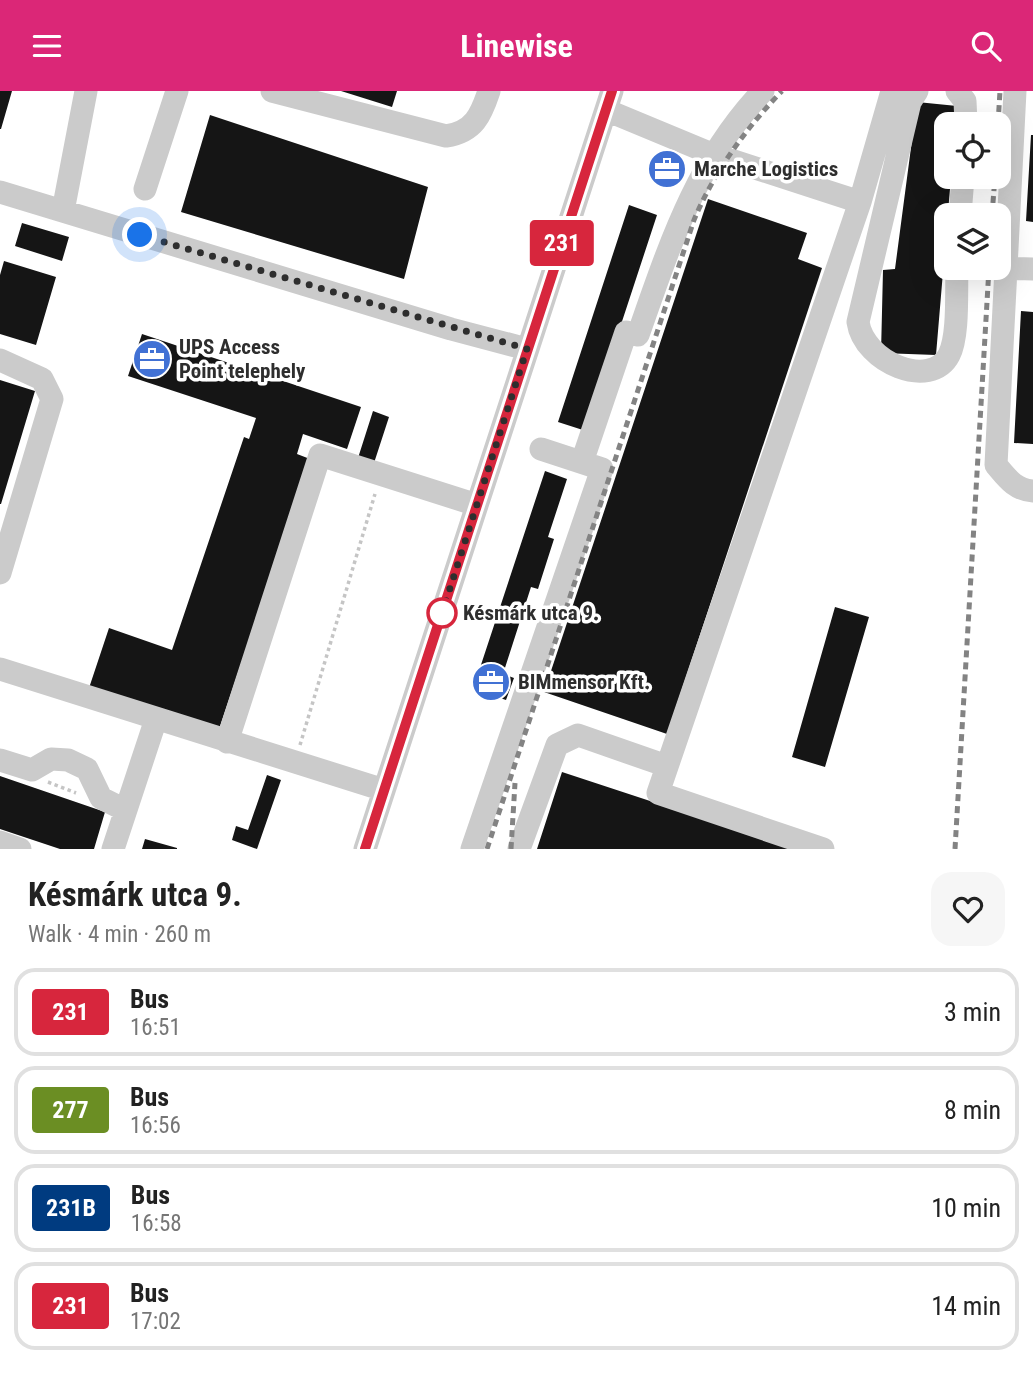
<!DOCTYPE html>
<html lang="en">
<head>
<meta charset="utf-8">
<style>
  :root { --surface:#fff; --page:#f6f6f6; --text:#222; --muted:#767676; --line:#e0e0e0; --accent:#db2777 }
  body { margin:0; font-family:"Roboto Condensed",sans-serif; background:var(--page); color:var(--text); height:100vh; display:flex; flex-direction:column; font-size:26px; white-space:nowrap }
  * { box-sizing:border-box; margin:0 }
  p { font-size:23px; color:var(--muted) }
  .icon { flex:none; width:38px; height:38px; fill:none; stroke:currentColor; stroke-width:2; stroke-linecap:round; stroke-linejoin:round }
  .map { position:relative; height:758px; overflow:hidden }
  .side { display:flex; flex-direction:column; background:var(--surface); flex:1 }
  .side>* { flex:none }
  .badge { padding:0 14px; border-radius:5px; font-size:24px; line-height:46px }
  .controls { position:absolute; left:934px; top:21px; display:grid; gap:14px }
  .controls a { display:grid; place-items:center; width:77px; height:77px; border-radius:14px; background:var(--surface); box-shadow:0 7px 28px #0002; font-size:35px }
  .you { position:absolute; width:35px; height:35px; margin:-18px; border:5px solid #fff; border-radius:50%; background:#1a73e8; box-shadow:0 0 0 10px #1a73e833 }
  .map>.badge { position:absolute; translate:-50% -50%; box-shadow:0 0 0 4px #fff }
  .round { display:grid; place-items:center; flex:none; width:74px; height:74px; border-radius:21px; background:var(--page) }
  .summary { display:flex; align-items:center; justify-content:space-between; height:119px; padding:0 28px }
  h1 { font-size:33px; font-weight:700; line-height:52px }
  ul { padding:0; list-style:none }
  li { display:flex; align-items:center; gap:21px; height:88px; margin:0 14px 10px; padding:0 14px; border:4px solid var(--line); border-radius:21px }
  li div { flex:1 }
  li b { display:block; font-size:26px }
  li em { font-style:normal }
  li .badge { min-width:77px; font-weight:700; text-align:center }
  header { display:flex; justify-content:space-between; align-items:center; height:91px; padding:0 28px; background:var(--accent); color:#fff; font-size:32px; font-weight:700 }
  .map>svg:first-child { display:block }
  .building { fill:#151515 }
  .lines { fill:none; stroke-linecap:round; stroke-linejoin:round }
  .path { stroke:#c5c5c5; stroke-width:3.5; stroke-dasharray:3.5 3.5; stroke-linecap:butt }
  .minor { stroke:#cbcbcb; stroke-width:23 }
  .rail { stroke:#838383; stroke-width:5; stroke-dasharray:7 5; stroke-linecap:butt }
  .line-casing { stroke:#fff; stroke-width:16 }
  .line { stroke:#d7263d; stroke-width:10 }
  .walk { stroke:#2e2e2e; stroke-width:7; stroke-dasharray:0 12.6 }
  .stop-dot { fill:#fff; stroke:#d7263d; stroke-width:3.5 }
  .labels { text-anchor:middle; stroke-width:7; stroke-linejoin:round; paint-order:stroke }
  .poi-label { font-size:21px; font-weight:bold; fill:#2e2e2e; stroke:#fff; text-anchor:start }
  .stop-label { font-size:21px; font-weight:bold; fill:#2e2e2e; stroke:#fff; text-anchor:start }
</style>
</head>
<body>
<header><svg class="icon" aria-label="menu" viewBox="0 0 24 24"><path d="M4 6h16M4 12h16M4 18h16"/></svg>Linewise<svg class="icon" aria-label="search" viewBox="0 0 24 24"><circle cx="10" cy="10" r="6"/><path d="M15 15l6 6"/></svg></header>
<div class="map">
<svg width="1033" height="758" viewBox="0 0 1033 758">
  <rect width="100%" height="100%" fill="#fff"/>
  <path class="building" d="M0 0H12L1 38H0Z
    M341 0H397L392 16Z
    M917 11 957 15 955 33H947V86H951L936 264 881 262 883 179 895 178Z
    M210 24 428 96 404 188 181 121Z
    M1031 44H1033V131L1026 130Z
    M708 108 807 142 798 168 822 177 667 643 544 601Z
    M629 114 657 124 586 340 558 331Z
    M22 132 69 146 62 170 15 155Z
    M4 170 56 186 36 254 0 243V184Z
    M1021 220 1033 221V353L1014 352Z
    M142 243 361 316 347 358 303 343 297 363 310 368 218 641 89 597 109 537 172 559 244 346 249 348 256 327 128 285Z
    M0 289 35 300 1 413H0Z
    M373 320 389 326 374 372 358 367Z
    M545 380 567 388 548 446 554 448 538 498 531 496 503 583 514 587 506 609 473 598Z
    M835 516 869 526 825 676 792 666Z
    M562 681 793 757V758H537Z
    M267 684 281 689 257 758 232 749 236 735 248 739Z
    M0 685 105 721 94 758H60L0 738Z
    M145 748 177 757V758H142Z"/>
  <g class="lines">
    <path class="path" d="M300 654 375 403
      M48 691 76 702"/>
    <path class="minor" d="M272 0 446 45C474 41 481 24 489 0
      M917 0 910 11 858 231C864 272 931 299 949 264 959 245 956 199 957 177
      M957 0 965 10 966 33
      M1015 0 996 374C1007 387 1015 399 1033 400
      M606 19 712 63 860 111
      M145 98 177 0
      M0 101 451 238 527 258
      M63 120 86 0
      M960 124 963 86
      M1005 177 1033 178
      M0 269 42 288 52 308 0 482
      M582 371 626 241 638 244C669 156 696 70 763 0
      M0 578 384 699
      M227 651 320 364 477 414
      M0 669 32 679 51 668 68 669 87 678 101 707 125 719
      M0 751 20 758
      M113 758 156 628
      M365 758 612 0
      M472 758 602 378 541 358
      M519 758 557 654 578 644 667 675
      M823 758 658 702 860 111 892 0"/>
    <path class="rail" d="M998 33 1000 0
      M992 124 995 86
      M487 758 694 129C714 81 746 37 782 0
      M511 758 515 692
      M955 758 989 177"/>
  </g>
  <g class="lines">
    <defs>
      <path id="line" d="M365 758 612 0"/>
    </defs>
    <use href="#line" class="line-casing"/>
    <use href="#line" class="line"/>
    <path class="walk" d="M140 144 527 258 442 522"/>
  </g>
  <defs>
    <symbol id="office-disc" viewBox="-11 -11 22 22"><circle r="9.5" fill="#4171d4" stroke="#fff"/><path d="M-6-3h4V-5.5h4V-3h4V5H-6ZM-1-4.5V-3h2v-1.5ZM-6 0V1H6V0Z" fill="#fff"/></symbol>
  </defs>
  <g fill-rule="evenodd">
    <use href="#office-disc" x="645" y="56" width="44" height="44"/>
    <use href="#office-disc" x="130" y="246" width="44" height="44"/>
    <use href="#office-disc" x="469" y="569" width="44" height="44"/>
  </g>
  <circle class="stop-dot" cx="442" cy="522" r="14"/>
  <g class="labels">
    <g class="poi-label">
      <text x="694" y="85">Marche Logistics</text>
      <text x="179" y="263">UPS Access<tspan x="179" dy="24">Point telephely</tspan></text>
      <text x="518" y="598">BIMmensor Kft.</text>
    </g>
    <g class="stop-label">
      <text x="463" y="529">Késmárk utca 9.</text>
    </g>
  </g>
</svg>
<div class="controls">
<a><svg class="icon" aria-label="locate" viewBox="0 0 24 24"><circle cx="12" cy="12" r="6"/><path d="M12 2v4M12 18v4M2 12h4M18 12h4"/></svg></a>
<a><svg class="icon" aria-label="layers" viewBox="0 0 24 24"><path d="M12 4l9 5-9 5-9-5zM3 14l9 5 9-5"/></svg></a>
</div>
<div class="you" style="left:140px;top:144px"></div>
<b class="badge" style="left:562px;top:152px;background:#d7263d;color:#fff">231</b>
</div>
<section class="side">
<div class="summary"><div><h1>Késmárk utca 9.</h1><p>Walk · 4 min · 260 m</p></div><a class="round"><svg class="icon" aria-label="heart" viewBox="0 0 24 24"><path d="M12 20l-8-8c-3-5 5-10 8-4 3-6 11-1 8 4z"/></svg></a></div>
<ul>
<li><span class="badge" style="background:#d7263d;color:#fff">231</span><div><b>Bus</b><p>16:51</p></div><em>3 min</em></li>
<li><span class="badge" style="background:#6b8e23;color:#fff">277</span><div><b>Bus</b><p>16:56</p></div><em>8 min</em></li>
<li><span class="badge" style="background:#003b80;color:#fff">231B</span><div><b>Bus</b><p>16:58</p></div><em>10 min</em></li>
<li><span class="badge" style="background:#d7263d;color:#fff">231</span><div><b>Bus</b><p>17:02</p></div><em>14 min</em></li>
</ul>
</section>
</body>
</html>
